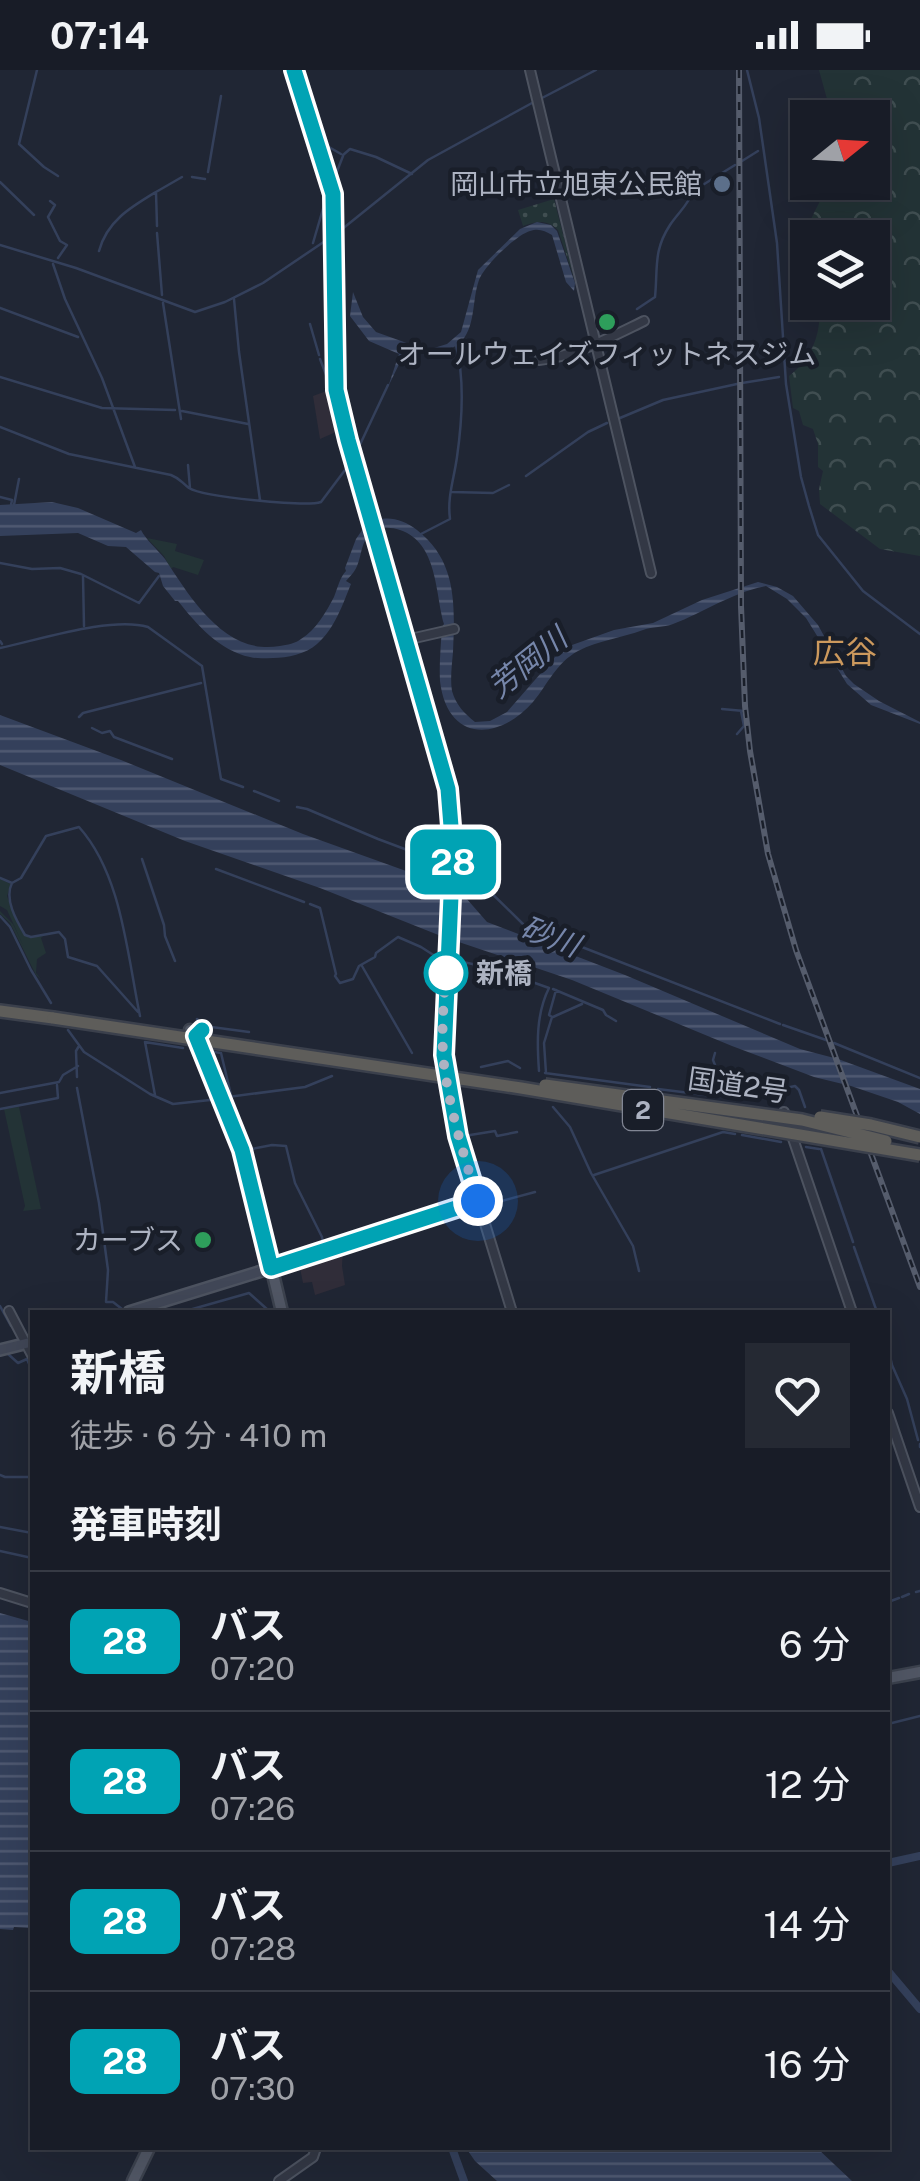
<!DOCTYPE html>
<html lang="ja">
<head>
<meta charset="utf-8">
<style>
  :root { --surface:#181c27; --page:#252933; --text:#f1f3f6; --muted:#9fa1a7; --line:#363a44 }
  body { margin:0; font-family:"Public Sans","Noto Sans JP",sans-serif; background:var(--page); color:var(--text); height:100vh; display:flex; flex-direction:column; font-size:38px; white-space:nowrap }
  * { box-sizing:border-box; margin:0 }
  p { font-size:32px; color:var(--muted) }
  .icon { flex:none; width:55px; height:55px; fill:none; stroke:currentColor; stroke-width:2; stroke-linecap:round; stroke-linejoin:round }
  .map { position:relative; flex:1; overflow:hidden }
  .sheet { position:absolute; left:30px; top:1240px; width:860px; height:840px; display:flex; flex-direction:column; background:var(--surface); border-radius:0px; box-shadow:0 10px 40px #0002,0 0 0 2px var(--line) }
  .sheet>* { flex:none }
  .badge { padding:0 20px; border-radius:15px; font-size:35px; line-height:65px }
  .needle { width:65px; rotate:72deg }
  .controls { position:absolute; left:790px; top:30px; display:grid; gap:20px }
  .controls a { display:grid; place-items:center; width:100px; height:100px; border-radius:0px; background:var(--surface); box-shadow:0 10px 40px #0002,0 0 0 2px var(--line); font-size:50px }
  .you { position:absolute; width:50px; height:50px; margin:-25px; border:8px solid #fff; border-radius:50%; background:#1a73e8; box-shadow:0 0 0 15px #1a73e833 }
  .map>.badge { position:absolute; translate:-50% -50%; box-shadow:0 0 0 5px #fff }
  h2 { padding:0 40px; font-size:38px; line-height:90px }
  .round { display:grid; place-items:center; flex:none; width:105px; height:105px; border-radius:0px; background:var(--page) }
  .overview { display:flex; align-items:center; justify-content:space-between; height:170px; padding:0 40px }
  h1 { font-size:48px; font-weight:700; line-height:75px }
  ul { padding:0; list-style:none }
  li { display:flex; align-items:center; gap:30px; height:140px; padding:0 40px; border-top:2px solid var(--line) }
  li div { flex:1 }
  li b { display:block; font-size:38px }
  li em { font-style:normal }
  li .badge { min-width:110px; font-weight:700; text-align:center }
  .status { display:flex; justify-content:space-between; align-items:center; height:70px; padding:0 50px; background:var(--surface); direction:ltr }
  .status svg { height:28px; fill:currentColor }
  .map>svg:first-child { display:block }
  .medical { fill:#302d39 }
  .grass { fill:#233336 }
  .forest { fill:url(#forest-crowns) }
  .park { fill:url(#park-dots) }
  .water { fill:url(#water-rules) }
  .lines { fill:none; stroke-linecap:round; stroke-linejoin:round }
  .stream { stroke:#34405b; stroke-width:2.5 }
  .river { stroke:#34405b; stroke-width:8 }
  .tertiary-casing { stroke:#4d5360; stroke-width:12 }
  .secondary-casing { stroke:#4d5360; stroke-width:14 }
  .primary-casing { stroke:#3c424e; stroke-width:15 }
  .trunk-casing { stroke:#3b404c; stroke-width:16 }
  .tertiary { stroke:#333845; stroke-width:8 }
  .secondary { stroke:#414757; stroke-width:9 }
  .primary { stroke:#515765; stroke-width:10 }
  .trunk { stroke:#5e5d5a; stroke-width:11 }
  .rail-casing { stroke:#555c6c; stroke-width:6 }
  .rail { stroke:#191e29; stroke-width:2.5; stroke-dasharray:8; stroke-linecap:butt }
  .trunk-bridge-casing { stroke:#3b404c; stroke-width:16; stroke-linecap:butt }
  .trunk-bridge { stroke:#5e5d5a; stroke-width:11 }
  .line-casing { stroke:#fff; stroke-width:22 }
  .line { stroke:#00a3b4; stroke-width:15 }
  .walk { stroke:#adb3c2; stroke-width:10; stroke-dasharray:0 18 }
  .service-dot { fill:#5c6f8a; stroke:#191e29; stroke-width:4 }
  .leisure-dot { fill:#2e9e5b; stroke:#191e29; stroke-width:4 }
  .stop-dot { fill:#fff; stroke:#00a3b4; stroke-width:5 }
  .labels { text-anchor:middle; stroke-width:9; stroke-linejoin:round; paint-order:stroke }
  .shield { fill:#191e29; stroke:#818694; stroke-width:2.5 }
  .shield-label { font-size:25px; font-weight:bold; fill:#adb3c2 }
  .poi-label { font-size:28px; fill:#adb3c2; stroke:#191e29; text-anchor:end }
  .stop-label { font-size:28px; font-weight:bold; fill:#adb3c2; stroke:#191e29; text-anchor:start }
  .street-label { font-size:28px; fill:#adb3c2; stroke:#191e29 }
  .water-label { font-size:30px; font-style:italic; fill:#7686aa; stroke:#191e29 }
  .quarter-label { font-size:32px; fill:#cc995d; stroke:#191e29 }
</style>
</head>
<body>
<div class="status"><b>07:14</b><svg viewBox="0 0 49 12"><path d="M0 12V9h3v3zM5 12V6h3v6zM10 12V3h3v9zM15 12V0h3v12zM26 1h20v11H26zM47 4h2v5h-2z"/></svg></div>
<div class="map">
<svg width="920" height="2111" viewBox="0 0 920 2111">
  <defs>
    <pattern id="forest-crowns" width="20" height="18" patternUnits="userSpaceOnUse" patternTransform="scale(2.5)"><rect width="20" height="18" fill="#233336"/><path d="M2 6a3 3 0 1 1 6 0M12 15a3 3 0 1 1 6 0" fill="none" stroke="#404e51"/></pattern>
    <pattern id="park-dots" width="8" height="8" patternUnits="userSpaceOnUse" patternTransform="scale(2.5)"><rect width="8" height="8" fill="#233336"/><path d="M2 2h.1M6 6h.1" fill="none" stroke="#404e51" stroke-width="1.8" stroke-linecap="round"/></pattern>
    <pattern id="water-rules" width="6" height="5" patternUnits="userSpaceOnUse" patternTransform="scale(2.5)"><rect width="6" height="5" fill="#34405b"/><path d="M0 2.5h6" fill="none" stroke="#4f5971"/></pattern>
  </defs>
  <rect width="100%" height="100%" fill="#202634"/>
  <path class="medical" d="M332 319 340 357 338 361 320 369 313 326Z
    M343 1179 342 1196 345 1215 315 1225 312 1212 303 1213 300 1198 321 1188 322 1185Z"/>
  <path class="grass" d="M147 468 177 474 175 481 204 490 198 505 173 497 171 499 164 486Z
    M0 809 11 814 7 826 22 862 29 868 43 866 41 868 46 883 37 889 36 903 41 909 36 905 10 853 0 844V841L13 854 24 877 7 840 0 836Z
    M19 1037 41 1139 23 1141 25 1136 4 1039Z"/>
  <path class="forest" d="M819 0H920V486L880 479 820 434 819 419 823 401 818 397V374L813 359 803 355 799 341 793 338 789 306C813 288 822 262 819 233L872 232V168H808L807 219H802L798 215 800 182 795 181 822 127 832 130 843 122 846 116 842 113 872 112V48L832 47Z"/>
  <path class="park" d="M554 129 575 211 558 160C547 149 536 151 523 156L518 140Z"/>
  <path class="water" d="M537 152 551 155 557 161 575 213 574 221 566 212 552 165C545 161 539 158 530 161 516 165 484 196 479 210 472 229 476 254 462 271 455 279 442 281 433 282L434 278 447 274 461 262 478 200 520 159Z
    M353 222 363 247 376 262 429 281 427 283 404 284 388 317 399 284 369 271 350 246Z
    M52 432 78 438 136 463 141 460C146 470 157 479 165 489 190 527 225 586 280 576 287 575 296 573 301 569 316 560 326 542 334 527 338 517 340 507 346 501L345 498 356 469 367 453C386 445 401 448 417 460 457 491 455 535 453 582 452 594 450 609 452 621 456 635 464 643 475 652L490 651 507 642 555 587 572 575 614 560 653 553 702 530 758 512 777 517 793 526 818 555 846 606 854 614 879 631 920 652V654L871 635 847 614 806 548 787 529 766 516C733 522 704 542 673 554 663 558 653 556 643 560 622 568 599 570 578 581 556 593 548 614 533 632 498 672 447 672 440 611 439 593 441 574 442 557L444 554C435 523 438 473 400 460 390 457 379 456 370 464 360 473 362 489 355 500 353 504 349 507 346 511L351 514C342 536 335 558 317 574 306 584 287 588 273 588 265 588 258 589 250 587 220 581 196 554 178 531H175L163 516 159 503 155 502 126 477 108 476 78 463 0 466V435Z
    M0 645 121 690 303 764 459 820 487 852 625 905 800 979 838 989 920 1019V1044L898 1032 851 1016 814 1007 732 976 572 910 441 866 320 818 185 771 0 695Z
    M0 1543 32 1552V1858L14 1857 13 1860 0 1859Z
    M466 2078H817L852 2111H497L475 2091Z"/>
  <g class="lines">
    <path class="stream" d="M37 0 19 74 44 97 58 106
      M747 0 759 48 777 173 786 314 801 407 809 436 818 465 863 521 920 564
      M542 28 596 0
      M322 73 341 84
      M343 85 350 79 376 87 412 104
      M742 91 758 81
      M208 102 221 26
      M192 107 205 109
      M334 109 343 86
      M0 112 34 145
      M50 131 55 135 48 147 60 171 67 175 58 188
      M157 156 156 122 182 107
      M341 160 428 90 532 33
      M157 163 162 225
      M313 173 325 132
      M0 175 76 198 195 242 225 232 263 213 331 167
      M99 181C107 151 131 137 156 122
      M53 194 65 229 102 308 135 397
      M234 229 239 282 260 430
      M163 233 181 349
      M0 238 78 267
      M637 239 655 227C658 198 653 181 670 155 678 143 689 134 693 121L735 95
      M310 254 319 285
      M320 289 330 315
      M0 307 102 338 175 340
      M742 313 779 307
      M182 341 248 354
      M620 348 663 330 737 314
      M0 357 69 384 171 405C181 409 181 412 189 418 203 427 306 437 321 432L351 392
      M357 381 388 315
      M188 395 190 418
      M526 406 588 362 607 353
      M452 422 493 423 509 415
      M0 427 12 430 11 435
      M14 435 19 409
      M419 465 450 449C447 427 454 409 457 387 462 352 465 310 456 275
      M0 493 32 499 60 498 81 504 139 533 159 506
      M83 506 84 556
      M0 571 2 574
      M0 578C39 570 111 546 148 557L202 596 221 709 243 717
      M722 639 744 641
      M79 647 83 643 201 613
      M92 658 102 663 110 661 114 667 172 689
      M737 664 744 656 741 641
      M254 721 279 731
      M297 737 307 739 378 769 442 793
      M142 789 164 855 165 866 175 891
      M216 799 304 832
      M475 807 523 854
      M0 808 12 813 21 808 46 766 79 757C122 805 127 884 140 946
      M12 813C4 829 16 850 25 865L31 867 59 862 65 869 68 887 97 896 138 942
      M310 834 320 838 336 904 335 906 340 913 353 909 359 896 375 887 376 883 398 867 421 877 435 886
      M0 846 10 857 31 900 51 933
      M526 855 565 870
      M569 872 780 954
      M458 891 487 897
      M362 896 412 983
      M493 898 549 918C536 944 537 973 539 1001
      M553 919 603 940 606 945 616 951
      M553 947 582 934
      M197 949 204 956 249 962
      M783 955 826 970
      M68 960 84 982 150 1024 173 1034 210 1030
      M145 972 155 1025
      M145 972 183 978
      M834 973 920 1008
      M214 982 221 983 231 1025
      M715 983 713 990 717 1000 713 1006 714 1024 731 1028
      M481 997 508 991 520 998
      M545 1003 650 1017
      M546 1003 544 973 552 947 549 945 556 920
      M77 1007 76 981 79 976
      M77 1018 99 1133 108 1200 106 1232H113L122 1239
      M658 1019 714 1026
      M0 1023 59 1012 63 1005 78 996
      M228 1027 305 1017 332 1006
      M737 1029 795 1016 799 1020 805 1037
      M553 1037 570 1057 591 1103 633 1176 639 1201
      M0 1039 58 1028 57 1015
      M742 1065 781 1072
      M464 1066 495 1061 497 1066 517 1062
      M806 1077 819 1079
      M821 1079 853 1172
      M247 1080 272 1075 286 1076 295 1113 322 1167 323 1176
      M594 1105 723 1062 735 1064
      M483 1136 535 1122
      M454 1144 476 1138
      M854 1177 877 1242
      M293 1198 319 1188
      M0 1236 11 1256
      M182 1242 249 1223 268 1240
      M888 1277 892 1295 907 1329 918 1370
      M8 1284 18 1293 27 1289
      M27 1289 32 1301
      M920 1374V1377
      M0 1405 5 1407H32
      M0 1457 32 1463
      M0 1481 32 1488
      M916 1522 920 1521
      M902 1527 909 1524
      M888 1532 899 1528
      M888 1654 920 1646"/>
    <path class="river" d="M888 1793 920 1786
      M888 1901 920 1939
      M452 2078 464 2111"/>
    <defs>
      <path id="tertiary" d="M530 0 651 503
        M539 290C574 287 613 266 644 251
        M406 570 454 559
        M784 1042 852 1242
        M478 1131 512 1242
        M9 1241 32 1285
        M888 1343 920 1437
        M0 1523 32 1533
        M279 2111 313 2087 316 2078"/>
      <path id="secondary" d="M129 1242 265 1200
        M0 1280 32 1272"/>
      <path id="primary" d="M190 960C202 973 208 993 214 1009 246 1085 263 1163 282 1242
        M265 1200 478 1131C463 1083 445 1032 443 981 440 894 462 806 448 719L336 323 333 124 294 0
        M888 1608 920 1602
        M133 2111 149 2078"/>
      <path id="trunk" d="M0 941 53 948"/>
    </defs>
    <use href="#tertiary" class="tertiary-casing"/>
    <use href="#secondary" class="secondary-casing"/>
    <use href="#primary" class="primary-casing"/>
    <use href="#trunk" class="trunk-casing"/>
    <use href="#tertiary" class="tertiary"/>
    <use href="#secondary" class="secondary"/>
    <use href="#primary" class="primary"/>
    <use href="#trunk" class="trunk"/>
    <defs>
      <path id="rail" d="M739 0 741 536 745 636 750 681 768 784 796 880 920 1217"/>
    </defs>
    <use href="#rail" class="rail-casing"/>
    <use href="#rail" class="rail"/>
    <defs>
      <path id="trunk-bridge" d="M53 948 521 1018 920 1085
        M545 1015 802 1050 886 1071
        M820 1047 871 1055 920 1067"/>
    </defs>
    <use href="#trunk-bridge" class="trunk-bridge-casing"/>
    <use href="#trunk-bridge" class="trunk-bridge"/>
  </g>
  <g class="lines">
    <defs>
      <path id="line" d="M202 960 196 966 242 1080 271 1198 478 1131 458 1066 444 985 453 781 448 719 348 370 336 320 333 124 294 0"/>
    </defs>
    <use href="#line" class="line-casing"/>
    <use href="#line" class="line"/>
    <path class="walk" d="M446 903 447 886C445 922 440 959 444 995 450 1041 464 1086 478 1131"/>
  </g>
  <circle class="service-dot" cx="722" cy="114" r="10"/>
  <g class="leisure-dot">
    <circle cx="607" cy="252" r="10"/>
    <circle cx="203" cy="1170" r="10"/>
  </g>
  <circle class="stop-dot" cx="446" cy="903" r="20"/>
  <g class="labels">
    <rect class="shield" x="623" y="1020" width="40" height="40" rx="8"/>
    <g class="shield-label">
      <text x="643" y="1049">2</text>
    </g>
    <g class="poi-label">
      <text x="702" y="124">岡山市立旭東公民館</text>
      <text x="607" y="294" text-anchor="middle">オールウェイズフィットネスジム</text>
      <text x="183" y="1180">カーブス</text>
    </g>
    <g class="stop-label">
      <text x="476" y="913">新橋</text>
    </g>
    <g class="street-label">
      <text transform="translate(738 1015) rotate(8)" y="10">国道2号</text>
    </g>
    <g class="water-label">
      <text transform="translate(528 593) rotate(-39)" y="10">芳岡川</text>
      <text transform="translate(550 867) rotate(21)" y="10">砂川</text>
    </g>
    <g class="quarter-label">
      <text x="845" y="593">広谷</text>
    </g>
  </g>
</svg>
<div class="controls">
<a><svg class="needle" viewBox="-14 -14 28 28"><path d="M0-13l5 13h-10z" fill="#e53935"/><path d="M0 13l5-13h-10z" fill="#9fa1a7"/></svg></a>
<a><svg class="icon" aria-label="layers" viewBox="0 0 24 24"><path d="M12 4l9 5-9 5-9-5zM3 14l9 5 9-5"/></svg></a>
</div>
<div class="you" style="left:478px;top:1131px"></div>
<b class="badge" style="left:453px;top:792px;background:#00a3b4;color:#fff">28</b>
<section class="sheet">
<div class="overview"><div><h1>新橋</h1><p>徒歩 · 6 分 · 410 m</p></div><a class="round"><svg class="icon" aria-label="heart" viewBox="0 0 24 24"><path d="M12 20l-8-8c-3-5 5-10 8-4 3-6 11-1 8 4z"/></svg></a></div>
<h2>発車時刻</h2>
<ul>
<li><span class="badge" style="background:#00a3b4;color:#fff">28</span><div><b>バス</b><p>07:20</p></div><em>6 分</em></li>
<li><span class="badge" style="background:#00a3b4;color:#fff">28</span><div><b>バス</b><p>07:26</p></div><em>12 分</em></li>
<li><span class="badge" style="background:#00a3b4;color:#fff">28</span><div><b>バス</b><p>07:28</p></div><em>14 分</em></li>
<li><span class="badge" style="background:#00a3b4;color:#fff">28</span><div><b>バス</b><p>07:30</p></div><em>16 分</em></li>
</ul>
</section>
</div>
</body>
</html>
